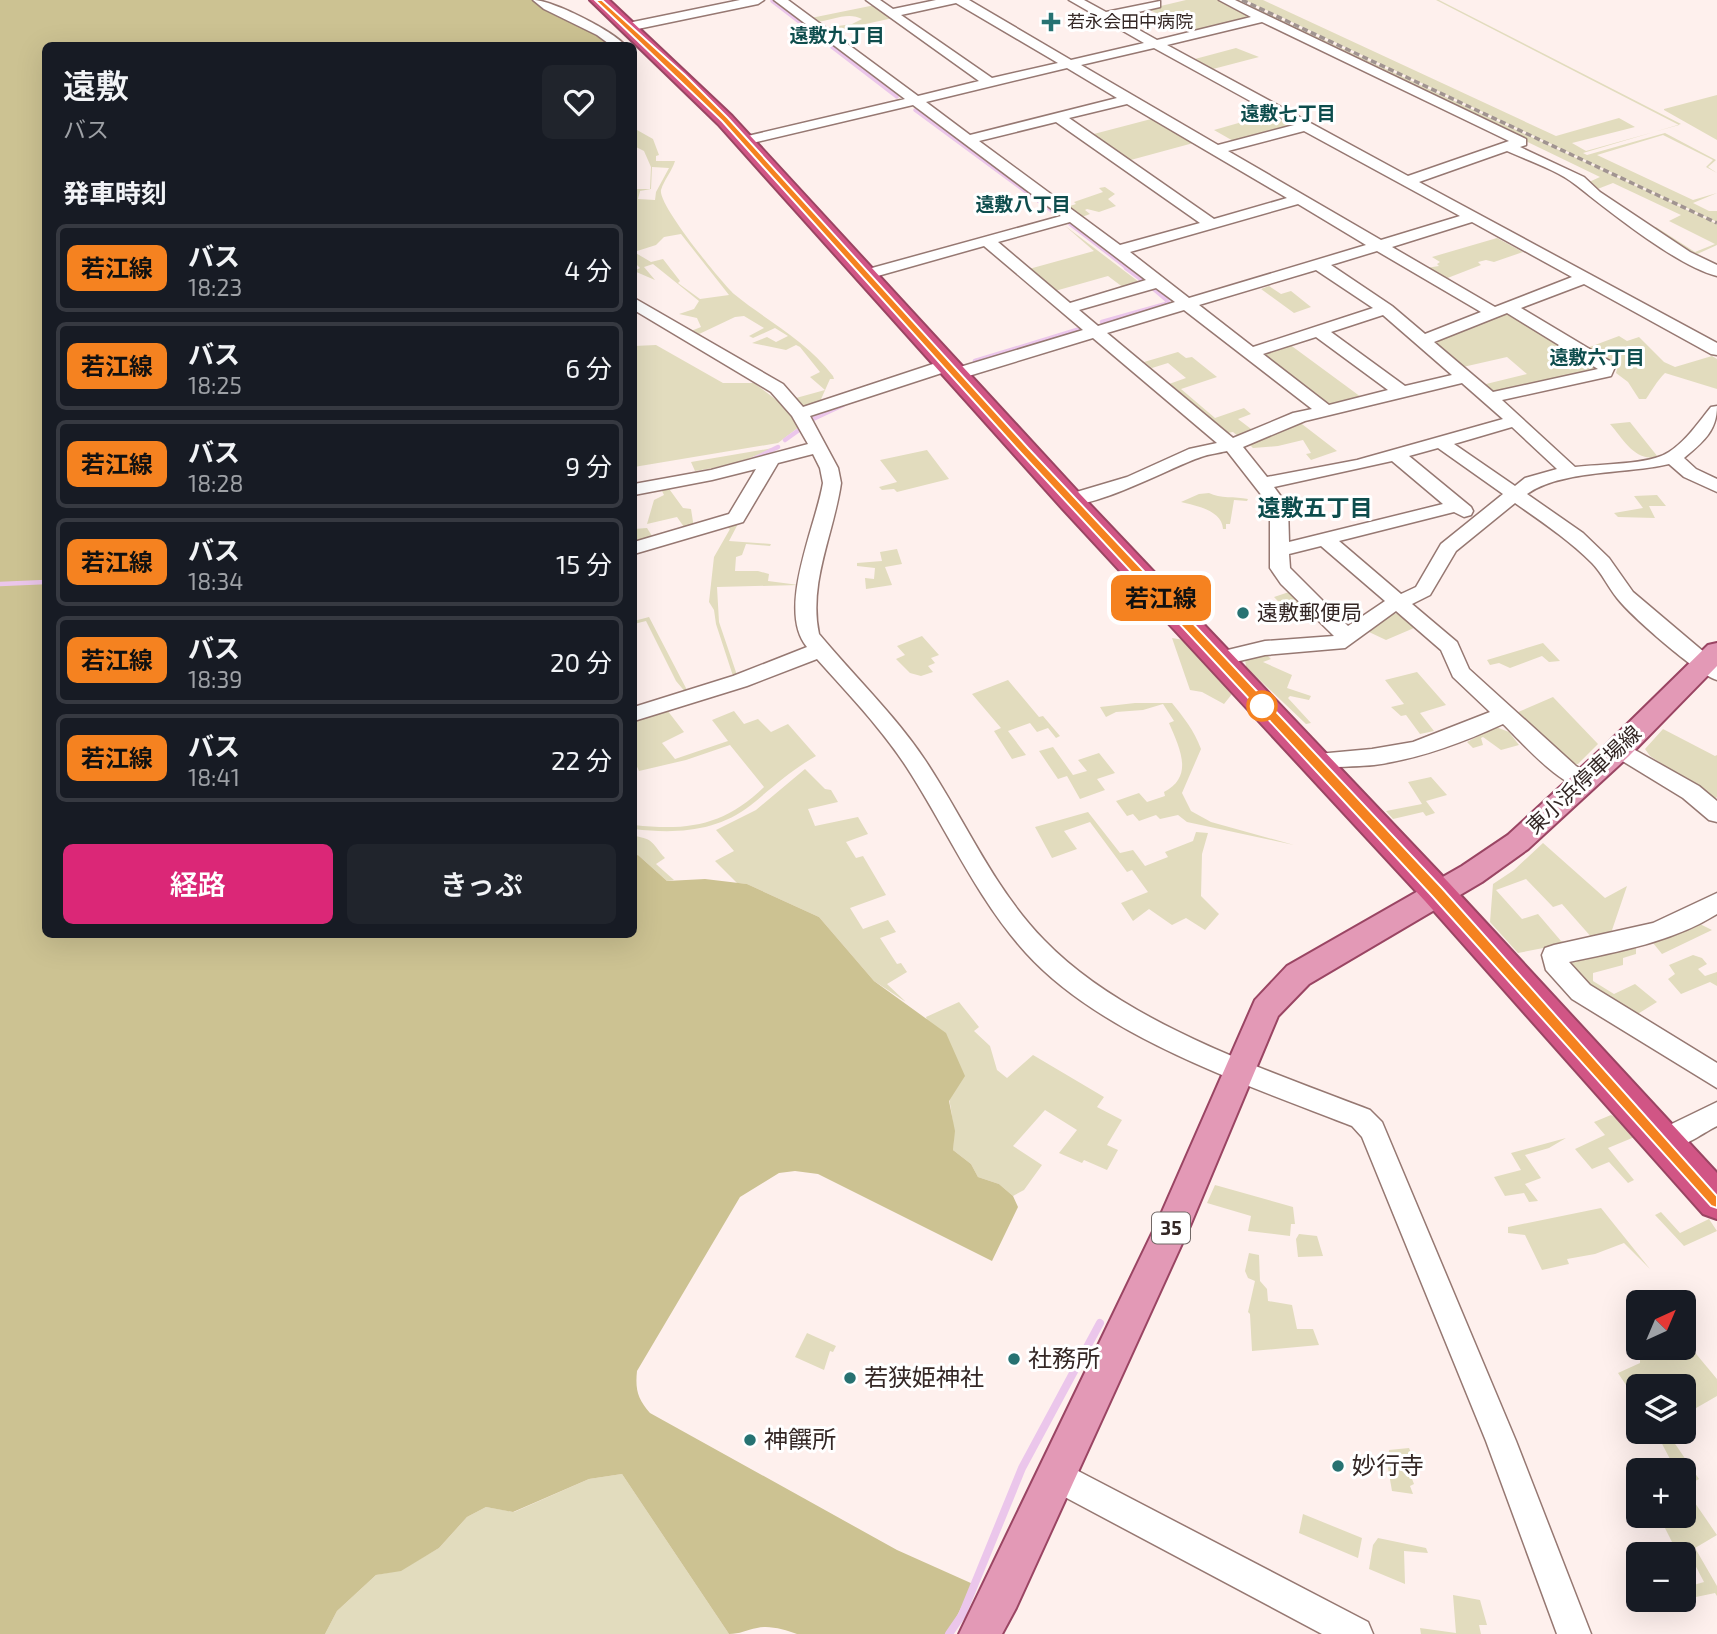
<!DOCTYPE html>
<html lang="ja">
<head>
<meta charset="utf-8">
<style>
  :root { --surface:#171b24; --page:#20242c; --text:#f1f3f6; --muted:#9ea1a6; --line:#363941; --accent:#db2777 }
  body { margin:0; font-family:"Exo 2","Noto Sans JP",sans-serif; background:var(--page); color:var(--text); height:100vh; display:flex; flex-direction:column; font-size:26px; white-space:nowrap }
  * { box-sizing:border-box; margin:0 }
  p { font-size:23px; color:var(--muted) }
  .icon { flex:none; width:38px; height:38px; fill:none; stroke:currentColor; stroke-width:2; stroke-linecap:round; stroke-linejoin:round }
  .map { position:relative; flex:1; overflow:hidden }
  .details { position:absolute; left:42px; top:42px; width:595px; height:896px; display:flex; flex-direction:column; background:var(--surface); border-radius:10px; box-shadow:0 7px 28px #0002 }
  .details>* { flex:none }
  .badge { padding:0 14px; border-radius:10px; font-size:24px; line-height:46px }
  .needle { width:46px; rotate:44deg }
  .fabs { position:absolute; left:1626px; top:1290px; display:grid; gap:14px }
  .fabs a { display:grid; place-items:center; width:70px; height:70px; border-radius:10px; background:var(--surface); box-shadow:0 7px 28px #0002; font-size:35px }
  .map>.badge { position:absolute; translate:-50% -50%; box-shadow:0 0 0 4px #fff }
  h2 { padding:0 21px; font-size:26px; line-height:63px }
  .round { display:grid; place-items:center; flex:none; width:74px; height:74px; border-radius:10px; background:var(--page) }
  .headline { display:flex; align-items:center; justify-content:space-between; height:119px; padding:0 21px }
  h1 { font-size:33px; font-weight:600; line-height:52px }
  .primary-button { display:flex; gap:14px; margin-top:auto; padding:14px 21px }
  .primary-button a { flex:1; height:80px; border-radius:10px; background:var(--accent); color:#fff; font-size:28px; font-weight:600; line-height:80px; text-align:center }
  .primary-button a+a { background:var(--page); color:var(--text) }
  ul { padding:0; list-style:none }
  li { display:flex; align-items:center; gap:21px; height:88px; margin:0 14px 10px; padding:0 7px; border:4px solid var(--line); border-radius:10px }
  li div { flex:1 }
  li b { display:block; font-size:26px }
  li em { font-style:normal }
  li .badge { min-width:77px; font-weight:700; text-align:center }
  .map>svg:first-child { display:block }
  .green { fill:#e2dcbe; fill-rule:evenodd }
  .forest { fill:#ccc292 }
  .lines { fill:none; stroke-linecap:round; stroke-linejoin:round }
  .stream-far2 { stroke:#ebc6eb; stroke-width:3.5 }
  .stream-far1 { stroke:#ebc6eb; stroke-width:4.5 }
  .stream { stroke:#ebc6eb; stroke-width:8 }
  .minor-casing { stroke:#967872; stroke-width:3 }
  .major-casing { stroke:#9a4563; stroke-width:4 }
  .highway-casing { stroke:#9a4563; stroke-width:4 }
  .minor { fill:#fff; fill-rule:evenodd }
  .major { fill:#e399b6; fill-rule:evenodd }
  .highway { fill:#d15585; fill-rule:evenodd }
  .rail { stroke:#a19491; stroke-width:3.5; stroke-dasharray:6 3.5; stroke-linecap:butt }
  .line { fill:#f58220; stroke:#fff; stroke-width:2 }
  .poi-dot { fill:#277272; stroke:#fff; stroke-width:2.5 }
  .stop-dot { fill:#fff; stroke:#f58220; stroke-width:3.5 }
  .labels { text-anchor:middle; stroke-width:6; stroke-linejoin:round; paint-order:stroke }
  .far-poi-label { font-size:18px; fill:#342725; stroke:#fff; text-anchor:start }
  .far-neighbourhood-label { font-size:19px; font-weight:bold; fill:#0e4d4d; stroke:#fff }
  .shield { fill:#fff; stroke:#716866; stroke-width:2 }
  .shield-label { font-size:19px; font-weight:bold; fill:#342725 }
  .poi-label { font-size:21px; fill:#342725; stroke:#fff; text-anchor:start }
  .street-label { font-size:21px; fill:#342725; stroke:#fff }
  .neighbourhood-label { font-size:23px; font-weight:bold; fill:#0e4d4d; stroke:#fff }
  .near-poi-label { font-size:24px; fill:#342725; stroke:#fff; text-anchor:start }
</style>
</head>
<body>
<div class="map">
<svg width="1717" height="1634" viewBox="0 0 1717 1634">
  <rect width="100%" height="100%" fill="#fef0ed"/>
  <path class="green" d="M1186 0H1220L1251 15V18L1190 32 1187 30 1194 27 1180 19 1160 21 1166 18 1148 9Z
    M1233 0H1239L1717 224V245L1693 256 1653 228 1656 227 1695 252 1715 244 1669 221 1681 215 1613 183 1595 190 1589 182 1600 177Z
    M1245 0H1263L1556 136 1619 118 1635 127 1572 143 1586 151 1679 125 1436 0H1439L1681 124 1583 153 1587 155 1665 133 1716 160 1708 167 1717 173 1706 167 1713 160 1663 135 1597 155 1693 200 1717 193 1693 203 1709 211H1717V222Z
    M875 5 893 18 829 32 824 28 852 24 862 19C848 11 831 21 816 22L811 18Z
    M1236 48 1259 57 1213 69 1195 59Z
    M1717 95V140L1664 110V109Z
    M1270 114 1293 126 1235 142 1214 130Z
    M1155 118 1197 142 1127 161 1090 135Z
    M634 123 637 130 653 139 659 155 656 156V161H675C672 171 664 180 661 190 658 205 721 282 734 294 767 321 807 341 833 376L834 379H830L818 406 804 408 796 398 825 390 810 377 820 372 800 347 796 345 786 350 752 343 767 337 776 342 788 336 775 328 753 338 749 336 764 328 744 316 735 317 697 335 691 331 701 327 697 318 679 314 694 309 699 301 653 264 644 267 655 280 634 271 640 268 634 262V189H650L651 167 644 151 634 146 636 140ZM652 167 669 168 656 192 655 200 638 199 640 191 651 189ZM681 234 729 295 700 299 678 283 680 281 663 259 651 262 634 252 656 245 664 237Z
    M1105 187 1115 194 1108 199 1116 206 1099 212 1087 209 1085 210 1090 214 1082 217 1067 207 1076 204 1074 202 1103 192 1099 188Z
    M1064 225 1139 282V284L1124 288 1108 276 1055 291 1029 269 1094 251Z
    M1497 238 1523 252 1494 262 1486 260 1478 262 1481 265 1445 279 1426 268 1439 266 1437 264 1440 262 1432 257Z
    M1269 286 1281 294 1291 291 1311 307 1294 313 1261 289Z
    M1505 314 1516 315 1598 365 1596 369 1497 392 1482 385 1527 374 1507 357 1463 367 1436 344V339Z
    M1619 336 1627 341 1639 337 1664 362 1675 367 1712 356 1717 359V389L1665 373C1657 381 1652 390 1646 399H1639L1628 382 1616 373 1617 369 1587 348Z
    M1289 344 1361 397 1334 404 1327 403 1261 353Z
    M656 345 723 383H754L783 405 799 427 778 443 634 467V346Z
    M1178 352 1186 358 1192 357 1217 377 1181 389 1215 418 1244 408 1251 414 1238 419 1255 432 1240 438 1233 432 1227 433 1169 384 1186 378 1168 363 1152 368 1144 362Z
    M1298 421 1337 451 1311 460 1306 454 1311 453 1303 440 1278 446 1253 448 1248 443Z
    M1630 422 1658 457C1635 462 1624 440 1610 424Z
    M773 448C748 461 722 467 695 471L691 462Z
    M927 450 949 479 897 492 894 489 882 490 879 487 897 482 880 460Z
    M667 486 683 508 691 509 694 528 634 546V529L647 528 652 536 684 527 677 517 647 524 654 500 664 495 660 487Z
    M1209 493C1220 499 1235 496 1248 499L1247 501 1234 500 1230 524H1226V529H1223C1222 510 1196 506 1181 502L1199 494Z
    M1657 495 1666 506H1649L1655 518 1618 517 1614 513 1643 508 1634 496Z
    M740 520 729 541 771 544 770 546 746 544 742 555 736 557 735 571H758L769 574 768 581 799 585 717 587 719 622 738 678 687 694 676 681 646 621 634 624V621L649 617 687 690 733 676 716 624 714 610 709 602 714 557 730 529 726 527 634 551Z
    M897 549 902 564 885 567 892 585 866 589 865 578 874 579 875 568 857 566V563L882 561 880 552Z
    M1292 591 1315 614 1301 619 1303 622 1299 623 1274 597Z
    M1391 613 1399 614 1414 628 1386 640 1369 632Z
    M922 636 939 655 931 658 935 663 928 666 933 672 921 676 910 673 896 659 905 655 897 646Z
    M1172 638 1190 641 1236 693 1232 694 1224 704 1202 692 1190 690Z
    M1543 643 1560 661 1549 662 1542 656 1510 668 1499 663 1490 665 1487 660Z
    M1266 654 1271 659 1263 662 1292 675 1287 688 1311 696 1309 700 1290 696 1288 698 1311 723 1306 724 1246 667 1245 659Z
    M1417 672 1446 705 1420 713 1434 731 1420 734 1406 715 1401 716 1391 707 1404 704 1385 680Z
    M1008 680 1039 717 1043 716 1060 736 1056 738 1048 728 1037 732 1030 723 1008 731 1026 755 1012 759 994 731 1001 728 972 694Z
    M1553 697 1598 744 1578 764H1570L1516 713Z
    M1135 703H1172C1184 718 1194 730 1201 749L1182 793 1191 811 1211 822 1294 845 1187 822 1178 815 1160 819 1156 815 1139 821 1133 814 1127 816 1116 801 1139 793 1147 802 1165 796 1164 792C1195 776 1179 747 1169 723L1174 721 1163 704 1143 710 1116 712 1106 717 1100 707Z
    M667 710 684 732 662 743 675 759 728 741 712 720 734 711 744 724 758 719 771 732 788 724 816 756C791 770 773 787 751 805 717 832 675 834 634 829V825C687 831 724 826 764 787L730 745 686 760 639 771 634 760V718Z
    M1496 727 1509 732 1519 745 1501 750 1483 737 1481 738 1483 745 1473 748 1467 742Z
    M1663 729 1715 756 1717 755V797L1715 799 1650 756 1645 749Z
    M1053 747 1073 775 1087 771 1078 760 1099 753 1115 773 1097 779 1105 790 1080 799 1067 776 1058 779 1039 751Z
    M805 769 825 789 831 790 838 802 808 809 815 826 858 817 868 834 846 842 856 858 863 856 886 895 850 908 863 929 888 920 896 932 880 938 897 964 901 963 907 972 887 984 906 1002 874 981 819 917 747 884 737 883 715 861 734 851 716 830 756 810Z
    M1431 777 1447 795 1426 801 1435 813 1426 816 1423 812 1393 819 1386 811 1422 804 1408 782Z
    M1088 812 1120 853 1133 850 1145 866 1168 857 1165 852 1193 841 1196 832 1208 833 1202 854 1201 896 1219 914 1205 930 1186 918 1172 925 1149 909 1133 921 1121 903 1148 892 1132 870 1127 872 1090 822 1064 831 1077 849 1052 858 1035 827Z
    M634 836C655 839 652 844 665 858L656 864 674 880 667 881 638 855 634 856Z
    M1543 843 1605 898 1627 886 1610 936 1593 939 1562 904 1553 907 1526 879 1496 890 1522 919 1538 914 1561 941 1569 943 1518 953 1490 922 1493 884 1514 870Z
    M1700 924 1712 930 1662 954 1653 943Z
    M1636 948V954L1623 958V965L1593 973V981L1614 994 1635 984 1657 1002 1636 1015C1613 1003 1578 991 1571 964L1574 961Z
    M1693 955 1702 958 1707 964 1698 969 1705 976 1717 972V986L1710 982 1681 994 1668 979 1675 974 1669 965Z
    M959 1002 979 1027 974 1031 990 1046 997 1070 1007 1078 1033 1055 1104 1097 1097 1107 1122 1120 1107 1145 1118 1150 1107 1170 1084 1160 1082 1163 1059 1153 1077 1130 1045 1110 1013 1146 1042 1165 1024 1190 1013 1196 999 1184 978 1177 971 1164 953 1150C957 1106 938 1060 926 1017Z
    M1611 1115 1624 1122 1637 1136 1608 1148 1634 1180 1628 1183 1609 1162 1592 1169 1575 1149 1605 1135 1594 1122Z
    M1566 1138 1549 1148 1525 1155 1541 1178 1525 1184 1538 1201 1529 1202 1524 1193 1505 1196 1494 1177 1521 1170 1511 1153Z
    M1215 1185 1293 1207 1295 1224H1291L1290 1236 1248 1231 1251 1216 1207 1203Z
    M1601 1208 1650 1269 1624 1243 1595 1254 1567 1259 1569 1264 1542 1270 1525 1235 1508 1233V1227Z
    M1661 1212 1680 1233 1709 1219 1717 1231 1684 1246 1655 1215Z
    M1299 1234 1317 1236 1323 1256 1298 1257 1296 1239Z
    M1249 1253 1259 1255 1260 1281 1267 1289 1268 1301 1292 1305 1297 1329H1313L1319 1345 1252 1351 1250 1314 1248 1312 1255 1281 1248 1278 1245 1271Z
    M807 1333 836 1346 833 1352 830 1351 824 1370 795 1357Z
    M1687 1343 1717 1379V1396L1684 1415V1386H1638V1403L1618 1373 1640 1363V1358L1673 1348H1684Z
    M1659 1432H1667L1699 1479 1684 1487 1717 1535 1695 1548 1717 1586V1596L1715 1593 1696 1597 1690 1586 1704 1582 1683 1542 1673 1544 1659 1516H1684V1470H1656L1653 1464 1670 1459 1660 1440 1664 1438Z
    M1409 1448 1416 1464 1407 1466 1414 1484 1410 1486 1413 1494 1392 1491 1388 1468 1389 1450Z
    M622 1474 729 1634H325L337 1611 376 1575 401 1570 439 1548 467 1517 486 1507 514 1512 589 1479Z
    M1303 1514 1362 1538 1358 1558 1299 1533Z
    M1378 1538 1426 1548 1428 1553 1404 1551 1405 1584 1369 1569 1373 1545Z
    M1453 1595 1480 1600 1487 1625H1479L1481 1634H1421L1420 1628 1456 1633Z"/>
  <path class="forest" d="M0 0H535C559 20 589 27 614 45L46 46V934H634V856L638 855 667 881 705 879 747 884 819 917 874 981 946 1033 965 1076 949 1101 955 1131 953 1150 971 1164 978 1177 999 1184 1013 1196 1018 1207 992 1261 818 1174 795 1171 779 1173 740 1197 637 1371C635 1390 638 1399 650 1413L897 1550 973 1584 948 1634H797C785 1630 770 1625 757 1628 746 1630 740 1634 729 1634L622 1474 589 1479 513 1512 486 1507 467 1517 439 1548 401 1571 376 1575 337 1611 325 1634H0Z"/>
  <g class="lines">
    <path class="stream-far2" d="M772 1 897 97
      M915 110 1056 214
      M1070 224 1128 269"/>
    <path class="stream-far1" d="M1126 268 1142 280
      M1102 322 1166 304 1168 301 1154 289
      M975 361 1080 329
      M813 419 843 405
      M785 440 799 430
      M752 460 778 447
      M0 584 46 582"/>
    <path class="stream" d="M949 1634 962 1615 1022 1468 1100 1323"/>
    <defs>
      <path id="minor" d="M533 0C552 0 612 30 626 46H612L597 35 544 9Z
        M740 0H764L758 4 628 31 622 27 628 23Z
        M774 0H788L918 96 979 81 866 0H880L893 9 936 0H969L1071 60 1144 43 1069 0H1084L1106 12 1160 1V7L1116 17 1157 40 1251 17 1219 0H1235L1526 139V145L1520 147 1584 177 1600 192 1690 252 1717 265V276C1677 266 1609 211 1576 185 1557 170 1529 161 1507 151L1419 182 1717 343V355L1711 354 1584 284 1521 308 1613 363 1615 367 1611 376 1502 400 1575 467C1599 464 1650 465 1669 452 1686 441 1698 423 1711 407L1717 406C1717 431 1703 442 1684 458L1696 469 1717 479V492L1684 477 1669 464C1627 474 1560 470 1527 494L1583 533 1609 558 1633 592 1717 663V680C1697 674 1631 616 1617 598 1608 587 1602 573 1592 563 1569 540 1542 522 1515 503L1456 551 1430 595 1412 604 1457 642 1469 669 1576 766 1592 776 1595 782 1592 788C1567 795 1521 741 1503 724 1462 743 1419 759 1374 765 1355 767 1335 766 1315 769L1307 767 1304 761 1307 755 1372 749 1413 742 1490 712 1453 677 1441 650 1396 611 1345 648 1265 655 1218 666 1211 664 1208 659 1211 654 1265 641 1334 636 1281 584 1270 568V506L1227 451C1219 453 1209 454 1201 457 1171 467 1092 511 1063 504L1061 500 1063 496 1127 477 1189 449 1217 443 1093 338 962 378H950L948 374 950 370 1083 330 984 246 867 279 859 274 861 271 1061 216 913 105 744 145 739 144V138L905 99ZM956 3 1058 63 992 78 901 15ZM1262 22 1509 141 1408 176 1167 45ZM1154 48 1294 125 1218 145 1081 65ZM1067 68 1117 98 970 135 926 102ZM1127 104 1287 198 1214 219 1069 118ZM1056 122 1200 223 1120 245 979 141ZM1304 131 1460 216 1381 240 1228 151ZM1298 204 1366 245 1189 298 1130 252ZM1070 222 1146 280 1070 303 998 242ZM1472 222 1572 277 1495 307 1392 247ZM1377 251 1481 312 1425 334 1392 306 1331 265ZM1316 270 1373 308 1253 347 1199 305ZM1156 288 1175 302 1098 326 1079 310ZM1184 310 1312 409 1293 413 1233 438 1107 333ZM1507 313 1598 369 1493 392 1434 342ZM1383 315 1452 375 1405 386 1331 332ZM1316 337 1388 390 1329 405 1263 354ZM1462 383 1503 419 1357 460 1267 477 1243 447 1305 421ZM1512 427 1557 469 1525 478 1515 486 1454 444ZM1438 448 1503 494 1441 544 1416 587 1401 594 1339 541 1454 512 1464 517 1471 515 1473 511 1471 507 1409 456ZM1392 461 1443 504 1289 542 1288 506 1274 487ZM1321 546 1385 601 1348 626 1290 568 1289 554Z
        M634 298 783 384 803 407 942 361H954L956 365 954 369 810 416 838 468 841 483C834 533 808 583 819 634 854 676 894 714 925 760 965 820 993 888 1044 940 1124 1023 1264 1069 1370 1110L1382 1122 1516 1441 1591 1634H1557L1486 1441 1362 1137 1352 1126C1247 1085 1102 1037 1026 953 978 900 949 834 911 774 885 732 850 696 817 659L747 686 634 721V707L733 676 807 647C776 610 816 526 823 483L820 468 813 454 778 463 743 522 634 554V542L729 514 756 469 712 480 634 495V484L711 470 808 444 792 416 771 392 634 310Z
        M1619 741 1699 786 1717 801V822L1709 820 1683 798 1611 754 1608 749 1611 744Z
        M1717 893V914C1672 942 1620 951 1569 962L1590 985 1717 1063V1088L1572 999 1546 970 1542 955 1545 948 1554 945 1653 923Z
        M1717 1102V1126C1699 1135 1673 1156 1653 1149L1650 1141 1653 1133Z
        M1057 1460 1368 1622 1373 1634H1322L1046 1487 1041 1476 1046 1465Z"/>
      <path id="major" d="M1717 643V666L1629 756 1528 849 1482 882 1309 984 1278 1016 1190 1226 1016 1608 1002 1634H959L1158 1221 1255 1000 1287 966 1462 866 1508 835 1609 742 1708 645Z"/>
      <path id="highway" d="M590 0H609L732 116 1080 494 1449 883 1717 1173V1219L1703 1214 1425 901 1060 506 718 124Z"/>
    </defs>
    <use href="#minor" class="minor-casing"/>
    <use href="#major" class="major-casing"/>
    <use href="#highway" class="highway-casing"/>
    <use href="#minor" class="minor"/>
    <use href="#major" class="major"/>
    <use href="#highway" class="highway"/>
    <path class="rail" d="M1242 0 1717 223"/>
  </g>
  <path class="line" d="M595 0H602L685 75 728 118 1028 448 1442 888 1717 1196V1208L1711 1206 1432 896 1021 453 722 121Z"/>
  <g class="poi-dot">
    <path d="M1047.5 11.5h7v7h7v7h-7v7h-7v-7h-7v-7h7z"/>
    <circle cx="1243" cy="613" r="7"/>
    <circle cx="1014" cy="1359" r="7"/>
    <circle cx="850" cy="1378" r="7"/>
    <circle cx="750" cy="1440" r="7"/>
    <circle cx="1338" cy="1466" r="7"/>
  </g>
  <circle class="stop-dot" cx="1262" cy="706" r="14"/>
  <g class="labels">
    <g class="far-poi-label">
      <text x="1067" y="28">若永会田中病院</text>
    </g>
    <g class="far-neighbourhood-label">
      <text x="837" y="42">遠敷九丁目</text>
      <text x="1288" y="120">遠敷七丁目</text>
      <text x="1023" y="211">遠敷八丁目</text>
      <text x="1597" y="364">遠敷六丁目</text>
    </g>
    <rect class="shield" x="1152" y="1212.5" width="38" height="31" rx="5"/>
    <g class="shield-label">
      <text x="1171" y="1235">35</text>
    </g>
    <g class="poi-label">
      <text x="1257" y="620">遠敷郵便局</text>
    </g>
    <g class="street-label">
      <text transform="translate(1584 780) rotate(-43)" y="7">東小浜停車場線</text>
    </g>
    <g class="neighbourhood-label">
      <text x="1315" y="516">遠敷五丁目</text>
    </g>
    <g class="near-poi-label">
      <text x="1028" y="1367">社務所</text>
      <text x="864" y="1386">若狭姫神社</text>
      <text x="764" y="1448">神饌所</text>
      <text x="1352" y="1474">妙行寺</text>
    </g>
  </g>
</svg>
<div class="fabs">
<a><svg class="needle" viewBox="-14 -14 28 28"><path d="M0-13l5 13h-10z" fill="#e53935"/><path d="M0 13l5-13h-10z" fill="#9ea1a6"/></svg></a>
<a><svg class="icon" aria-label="layers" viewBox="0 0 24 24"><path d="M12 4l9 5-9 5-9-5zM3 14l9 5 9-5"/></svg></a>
<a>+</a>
<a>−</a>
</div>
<b class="badge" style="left:1161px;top:598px;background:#f58220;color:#111">若江線</b>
<section class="details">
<div class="headline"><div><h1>遠敷</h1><p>バス</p></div><a class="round"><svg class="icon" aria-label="heart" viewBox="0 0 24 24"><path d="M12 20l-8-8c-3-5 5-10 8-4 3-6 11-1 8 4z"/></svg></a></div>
<h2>発車時刻</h2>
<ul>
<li><span class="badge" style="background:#f58220;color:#111">若江線</span><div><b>バス</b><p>18:23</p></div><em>4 分</em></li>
<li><span class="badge" style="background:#f58220;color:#111">若江線</span><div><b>バス</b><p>18:25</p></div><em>6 分</em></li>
<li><span class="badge" style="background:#f58220;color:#111">若江線</span><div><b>バス</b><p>18:28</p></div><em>9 分</em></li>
<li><span class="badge" style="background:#f58220;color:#111">若江線</span><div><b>バス</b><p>18:34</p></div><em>15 分</em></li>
<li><span class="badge" style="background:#f58220;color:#111">若江線</span><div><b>バス</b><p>18:39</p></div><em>20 分</em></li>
<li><span class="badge" style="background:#f58220;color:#111">若江線</span><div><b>バス</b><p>18:41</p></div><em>22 分</em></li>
</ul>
<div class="primary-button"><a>経路</a><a>きっぷ</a></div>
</section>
</div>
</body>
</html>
